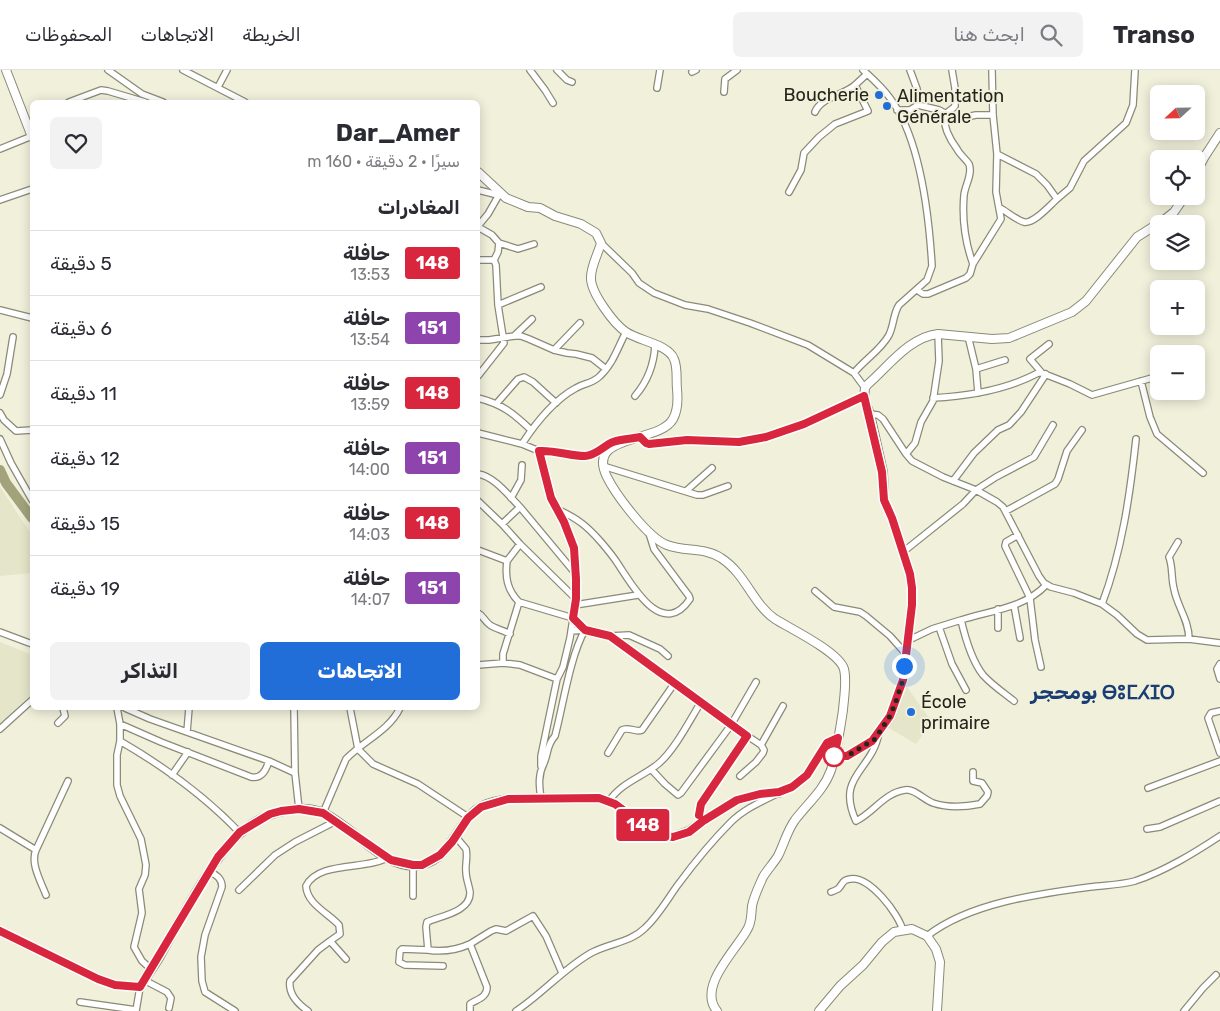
<!DOCTYPE html>
<html lang="ar">
<head>
<meta charset="utf-8">
<style>
  :root { --surface:#fff; --page:#f2f2f3; --text:#2b2b33; --muted:#7c7c81; --line:#e1e1e2; --accent:#226ed9 }
  body { margin:0; font-family:Rubik,"Noto Sans Arabic","Noto Sans Tifinagh",sans-serif; background:var(--page); color:var(--text); direction:rtl; height:100vh; display:flex; flex-direction:column; font-size:19px; white-space:nowrap }
  * { box-sizing:border-box; margin:0 }
  p { font-size:16px; color:var(--muted) }
  .icon { flex:none; width:28px; height:28px; fill:none; stroke:currentColor; stroke-width:2; stroke-linecap:round; stroke-linejoin:round }
  .map { position:relative; flex:1; overflow:hidden; direction:ltr }
  .side { position:absolute; left:30px; top:30px; width:450px; height:610px; display:flex; flex-direction:column; background:var(--surface); border-radius:8px; box-shadow:0 2px 12px #0003; direction:rtl }
  .side>* { flex:none }
  .badge { padding:0 10px; border-radius:4px; font-size:18px; line-height:32px }
  .needle { width:32px; rotate:248deg }
  .fabs { position:absolute; left:1150px; top:15px; display:grid; gap:10px }
  .fabs a { display:grid; place-items:center; width:55px; height:55px; border-radius:8px; background:var(--surface); box-shadow:0 2px 12px #0003; font-size:25px }
  .you { position:absolute; width:25px; height:25px; margin:-12px; border:4px solid #fff; border-radius:50%; background:#1a73e8; box-shadow:0 0 0 8px #1a73e833 }
  .map>.badge { position:absolute; translate:-50% -50%; box-shadow:0 0 0 2px #fff }
  h2 { padding:0 20px; font-size:19px; line-height:45px }
  .round { display:grid; place-items:center; flex:none; width:52px; height:52px; border-radius:8px; background:var(--page) }
  .head { display:flex; align-items:center; justify-content:space-between; height:85px; padding:0 20px }
  h1 { font-size:24px; font-weight:700; line-height:38px }
  .primary-button { display:flex; gap:10px; margin-top:auto; padding:10px 20px }
  .primary-button a { flex:1; height:58px; border-radius:8px; background:var(--accent); color:#fff; font-size:20px; font-weight:700; line-height:58px; text-align:center }
  .primary-button a+a { background:var(--page); color:var(--text) }
  ul { padding:0; list-style:none }
  li { display:flex; align-items:center; gap:15px; height:65px; padding:0 20px; border-top:1px solid var(--line) }
  li div { flex:1 }
  li b { display:block; font-size:19px }
  li em { font-style:normal }
  li .badge { min-width:55px; font-weight:700; text-align:center }
  header { display:flex; align-items:center; gap:30px; box-sizing:border-box; height:70px; padding:0 25px; background:var(--surface); border-bottom:1px solid var(--line) }
  header strong { font-size:24px }
  nav { display:flex; gap:28px; margin-inline-start:auto; font-size:18px }
  .search { width:350px; height:45px; background:var(--page); display:flex; align-items:center; gap:12px; box-sizing:border-box; padding:0 18px; border-radius:8px; color:var(--muted); font-size:19px }
  .map>svg:first-child { display:block }
  .built { fill:#e5e6c9 }
  .lines { fill:none; stroke-linecap:round; stroke-linejoin:round }
  .river { stroke:#a2a27b; stroke-width:10 }
  .street-casing { stroke:#8a8a77; stroke-width:8 }
  .secondary-casing { stroke:#8a8a77; stroke-width:10 }
  .street { stroke:#fff; stroke-width:5.5 }
  .secondary { stroke:#fff; stroke-width:8 }
  .line-casing { stroke:#fff; stroke-width:11 }
  .line { stroke:#d7263d; stroke-width:8 }
  .walk { stroke:#24241c; stroke-width:5; stroke-dasharray:0 9 }
  .poi-dot { fill:#226ed9; stroke:#f0f0db; stroke-width:2 }
  .stop-dot { fill:#fff; stroke:#d7263d; stroke-width:2.5 }
  .labels { text-anchor:middle; stroke-width:4; stroke-linejoin:round; paint-order:stroke }
  .poi-label { font-size:18px; fill:#24241c; stroke:#f0f0db; text-anchor:start }
  .quarter-label { font-size:20px; font-weight:bold; fill:#1a3e73; stroke:#f0f0db }
</style>
</head>
<body>
<header>
<strong>Transo</strong>
<div class="search"><svg class="icon" aria-label="search" viewBox="0 0 24 24"><circle cx="10" cy="10" r="6"/><path d="M15 15l6 6"/></svg>ابحث هنا</div>
<nav><a>الخريطة</a><a>الاتجاهات</a><a>المحفوظات</a></nav>
</header>
<div class="map">
<svg width="1220" height="941" viewBox="0 0 1220 941">
  <rect width="100%" height="100%" fill="#f0f0db"/>
  <path class="built" d="M0 417 32 465V503L0 506Z
    M0 572 32 585V623L0 654Z
    M907 617 932 652 916 674 889 658Z"/>
  <g class="lines">
    <path class="river" d="M0 400 6 413 32 448"/>
    <defs>
      <path id="street" d="M108 0 142 24 163 32
        M183 0 245 32
        M530 0 545 20 553 33
        M557 0 567 10 572 12
        M863 0C873 9 882 17 890 28 920 68 929 146 932 196L927 210 899 235C893 244 894 255 889 265 881 280 864 290 854 303L865 318
        M952 0 955 18V36C953 39 949 40 947 43 940 53 951 71 957 79 960 85 966 89 969 94 973 104 965 115 964 125 962 148 965 172 973 194
        M692 2 696 0
        M218 17 227 0
        M657 18 660 0
        M724 22 725 9 737 0
        M69 32 101 20 108 21 145 32
        M918 35 939 40 956 49 976 45H993
        M897 40H910L918 35 917 19 910 0
        M815 42C821 27 844 25 855 15
        M0 79 32 66
        M997 84 1036 104 1047 115 1057 129 1070 118 1084 91 1126 53 1133 35 1135 0
        M478 120 498 125
        M789 122 801 100 804 83 819 67 835 54 868 41 855 15 867 4
        M0 130 32 119
        M1000 138C1006 141 1018 151 1024 152 1034 154 1050 135 1057 129
        M478 156 488 144 500 123
        M478 157 492 165 499 173 498 182 494 190
        M499 173 518 179 534 174
        M601 173 632 203 639 213 654 223 685 235 708 239 750 253 808 275 854 303
        M478 190H494L496 195 498 235 504 273 478 306
        M917 220 923 224H928L966 208 970 204 973 194 1001 149 996 122 997 84 993 45 992 0
        M498 235 541 217
        M0 240 32 248
        M514 266 532 249
        M968 266 976 299 978 323
        M478 270H489L514 266H521L529 269 554 280 567 283 576 284 592 288 606 299
        M554 280 580 253
        M1196 289H1201
        M976 299 1005 290
        M1042 303 1030 289 1049 274
        M1141 311 1150 347 1157 364 1203 403
        M0 325 7 304 13 267
        M635 326C648 311 654 295 655 275
        M478 328C502 334 513 343 531 360
        M933 328C970 326 1006 320 1038 303H1042L1070 314 1092 325 1159 306
        M497 333 518 309 524 307 533 312 556 333
        M0 343 4 350 16 361 32 360
        M870 344 878 345 883 349 906 384 912 391 943 407 976 420 997 432 1003 437 1039 506 1044 513 1051 517 1074 523 1102 534 1117 545 1137 564 1147 570 1189 569 1220 573
        M478 363 522 374 539 381
        M640 367 646 373C660 375 674 370 688 370 704 370 721 372 738 372 779 370 828 344 864 326
        M0 369 11 393 32 430
        M522 374C535 354 554 330 576 318 584 313 592 314 600 306 613 294 618 277 626 262
        M906 384 915 373 921 352 933 331 939 291 938 264
        M603 396 697 425H703L728 416
        M478 404C494 406 509 426 520 437
        M953 411 974 383 998 360 1009 355 1021 342 1046 304
        M686 421 712 398
        M511 428 521 410 522 395
        M478 431 502 454 520 474
        M559 440C578 449 587 456 601 472 607 479 613 486 618 494 632 515 662 570 690 529L689 526 654 479 649 463
        M1006 441 1055 414 1058 409 1067 381 1082 360
        M502 454 520 437 575 503
        M1018 465 1006 472 1005 476 1030 528 1035 570 1041 597
        M1178 472 1169 487C1173 497 1171 508 1174 519 1177 536 1189 550 1189 569
        M478 480 507 491C505 507 507 520 519 532L573 548 585 560C570 586 563 636 555 666 546 676 549 682 544 693 538 705 539 715 541 729
        M903 482 963 434 976 420 996 407 1034 387 1053 355
        M507 491 520 474 576 529
        M815 521 834 537 860 542 866 546 890 566 906 584
        M519 532 503 584V593L520 595 557 609
        M1102 534C1122 481 1130 425 1136 369
        M575 535 638 525
        M1014 535 1020 568
        M478 543C484 546 484 551 490 555 496 559 503 560 510 564
        M961 550C989 541 1025 538 1046 515
        M939 557 952 594 966 620
        M998 558V539
        M571 561 585 560 610 566 731 655 761 675 764 680 763 683 756 692 740 706
        M0 562 32 574
        M610 566 629 565 660 579 668 586
        M909 570 932 559 961 550C965 567 972 591 983 605 992 615 1004 623 1014 631
        M1220 594 1217 599 1220 609
        M478 595 503 593
        M117 638 120 654V671L117 685V715L120 726 141 769 146 795 145 805 139 819 142 843 134 877 142 891 152 900
        M125 638 150 649 269 691 295 703
        M294 638 295 703 299 739
        M350 638 358 679 373 694 418 714 468 747
        M1220 641 1211 643 1208 648 1220 683
        M58 653 65 646 63 638
        M120 654 161 672 251 707C262 709 266 700 269 691
        M0 659 32 630
        M187 662 189 638
        M879 662C873 701 835 705 856 751 873 743 884 723 905 720 914 718 924 730 933 733 948 738 965 737 980 734L987 726 988 722 982 713 973 711V702
        M120 671C163 696 205 726 240 763
        M761 675 783 636
        M608 683 622 660C629 656 635 663 642 660L674 614
        M541 696V686L557 609 563 597 570 568 576 529V509L574 478 565 452 551 428 539 381C557 380 573 388 590 385 604 383 610 370 625 370
        M651 699 665 714 678 725 681 723 731 655 756 612
        M172 705 188 682
        M1148 718 1220 691
        M609 731C621 713 642 707 658 694 674 681 690 650 701 632
        M323 743 346 689C363 671 389 661 400 638
        M703 751 699 745 701 735 747 666
        M0 758 36 780C30 793 41 812 46 825
        M1147 759 1160 757 1220 731
        M36 780 68 711
        M209 801C216 805 222 808 222 817L205 865 201 887 202 911 205 922 235 941
        M239 820 275 785 295 772 336 751
        M831 822C834 821 836 820 838 819 843 814 842 810 850 809 869 805 899 844 903 861
        M413 826V795
        M927 866C969 833 1037 824 1090 817 1105 815 1121 815 1135 811 1165 801 1194 783 1220 766
        M470 874 491 861 496 859 506 861 533 846 546 866 562 903
        M428 880C442 882 457 880 470 874L487 917C487 928 477 929 470 934V941
        M346 889 330 871 340 864 339 855C328 843 307 834 306 816 318 791 365 800 387 788
        M443 896 405 895 399 892 400 881 402 879 428 880 426 857 427 852C440 846 471 842 470 822 469 815 466 809 466 802 465 794 468 787 466 779L456 767
        M144 910 167 922 171 928 169 938
        M80 932 136 940
        M136 941 140 917
        M308 941C298 934 288 924 290 911L318 880 330 871
        M516 941C542 924 563 899 591 883 609 873 630 873 645 858 658 846 667 830 677 816 694 793 712 771 731 752 750 733 778 726 800 711 814 698 820 674 838 668
        M1184 941 1203 918 1216 905"/>
      <path id="secondary" d="M6 0 32 67
        M478 102 506 128 528 137 540 138 555 146 581 154 596 163 601 173C598 184 591 196 591 207 590 222 614 254 626 262 639 271 668 274 674 289 678 298 676 310 677 319 678 329 678 340 673 349 659 374 585 363 607 407 616 425 648 468 667 475 685 482 705 477 721 488 746 504 752 533 775 549 791 559 839 582 844 599 847 611 844 627 843 640 840 660 837 681 831 700 824 720 808 733 795 750 787 761 784 774 778 786 773 794 767 800 763 807 759 816 754 826 752 836 751 845 752 852 747 860 736 880 697 917 717 941
        M1196 103 1205 86 1220 63
        M834 686H847L872 671 890 647 903 610 912 535V518L910 504 892 448 884 430 883 402 870 344 864 329 865 318 867 315C888 297 909 267 938 264L992 269 1009 268 1072 242 1086 231 1137 167 1164 150 1174 142 1185 126
        M0 861 98 909 115 915 140 917C146 907 153 898 159 888 171 865 184 842 198 819 220 783 244 746 289 740 299 738 313 738 323 743 331 746 341 754 348 759 369 775 392 800 421 795 450 789 456 756 476 740 485 733 497 731 508 729L599 728 615 734 657 765 673 767 689 761 703 751 737 730 760 724 779 723
        M819 941 840 916 863 895 882 872 894 862 912 859 927 866 936 879 940 892 937 941"/>
    </defs>
    <use href="#street" class="street-casing"/>
    <use href="#secondary" class="secondary-casing"/>
    <use href="#street" class="street"/>
    <use href="#secondary" class="secondary"/>
  </g>
  <g class="lines">
    <defs>
      <path id="line" d="M0 861 98 909 115 915 140 917 218 787 240 762 270 744 281 741 299 739 323 743 391 790 413 795H422L440 785 452 772 468 748 481 737 508 729 599 728 615 734 657 765 673 767 689 762 703 751 737 730 760 724 779 722 792 717 807 705 827 673 838 668 834 686H847L872 671 890 646 903 610 912 535V518L910 504 892 448 884 430 882 402 864 326 804 354 766 367 739 372 687 370 649 374 646 373 640 367C631 369 621 369 613 372 603 376 597 385 585 386 569 386 556 380 539 381L551 428 564 452 574 478 576 509V529L573 548 585 560 610 566 747 666 701 734 699 745"/>
    </defs>
    <use href="#line" class="line-casing"/>
    <use href="#line" class="line"/>
    <path class="walk" d="M834 686H847L875 669 890 646 895 634 903 610 904 596"/>
  </g>
  <g class="poi-dot">
    <circle cx="879" cy="25" r="5"/>
    <circle cx="887" cy="36" r="5"/>
    <circle cx="911" cy="642" r="5"/>
  </g>
  <circle class="stop-dot" cx="834" cy="686" r="10"/>
  <g class="labels">
    <g class="poi-label">
      <text x="869" y="31" text-anchor="end">Boucherie</text>
      <text x="897" y="32">Alimentation<tspan x="897" dy="21">Générale</tspan></text>
      <text x="921" y="638">École<tspan x="921" dy="21">primaire</tspan></text>
    </g>
    <g class="quarter-label">
      <text x="1103" y="629">بومحجر ⴱⵓⵎⵃⵊⵔ</text>
    </g>
  </g>
</svg>
<div class="fabs">
<a><svg class="needle" viewBox="-14 -14 28 28"><path d="M0-13l5 13h-10z" fill="#e53935"/><path d="M0 13l5-13h-10z" fill="#7c7c81"/></svg></a>
<a><svg class="icon" aria-label="locate" viewBox="0 0 24 24"><circle cx="12" cy="12" r="6"/><path d="M12 2v4M12 18v4M2 12h4M18 12h4"/></svg></a>
<a><svg class="icon" aria-label="layers" viewBox="0 0 24 24"><path d="M12 4l9 5-9 5-9-5zM3 14l9 5 9-5"/></svg></a>
<a>+</a>
<a>−</a>
</div>
<div class="you" style="left:904px;top:596px"></div>
<b class="badge" style="left:643px;top:755px;background:#d7263d;color:#fff">148</b>
<section class="side">
<div class="head"><div><h1>Dar_Amer</h1><p>سيرًا · 2 دقيقة · 160 m</p></div><a class="round"><svg class="icon" aria-label="heart" viewBox="0 0 24 24"><path d="M12 20l-8-8c-3-5 5-10 8-4 3-6 11-1 8 4z"/></svg></a></div>
<h2>المغادرات</h2>
<ul>
<li><span class="badge" style="background:#d7263d;color:#fff">148</span><div><b>حافلة</b><p>13:53</p></div><em>5 دقيقة</em></li>
<li><span class="badge" style="background:#8e44ad;color:#fff">151</span><div><b>حافلة</b><p>13:54</p></div><em>6 دقيقة</em></li>
<li><span class="badge" style="background:#d7263d;color:#fff">148</span><div><b>حافلة</b><p>13:59</p></div><em>11 دقيقة</em></li>
<li><span class="badge" style="background:#8e44ad;color:#fff">151</span><div><b>حافلة</b><p>14:00</p></div><em>12 دقيقة</em></li>
<li><span class="badge" style="background:#d7263d;color:#fff">148</span><div><b>حافلة</b><p>14:03</p></div><em>15 دقيقة</em></li>
<li><span class="badge" style="background:#8e44ad;color:#fff">151</span><div><b>حافلة</b><p>14:07</p></div><em>19 دقيقة</em></li>
</ul>
<div class="primary-button"><a>الاتجاهات</a><a>التذاكر</a></div>
</section>
</div>
</body>
</html>
